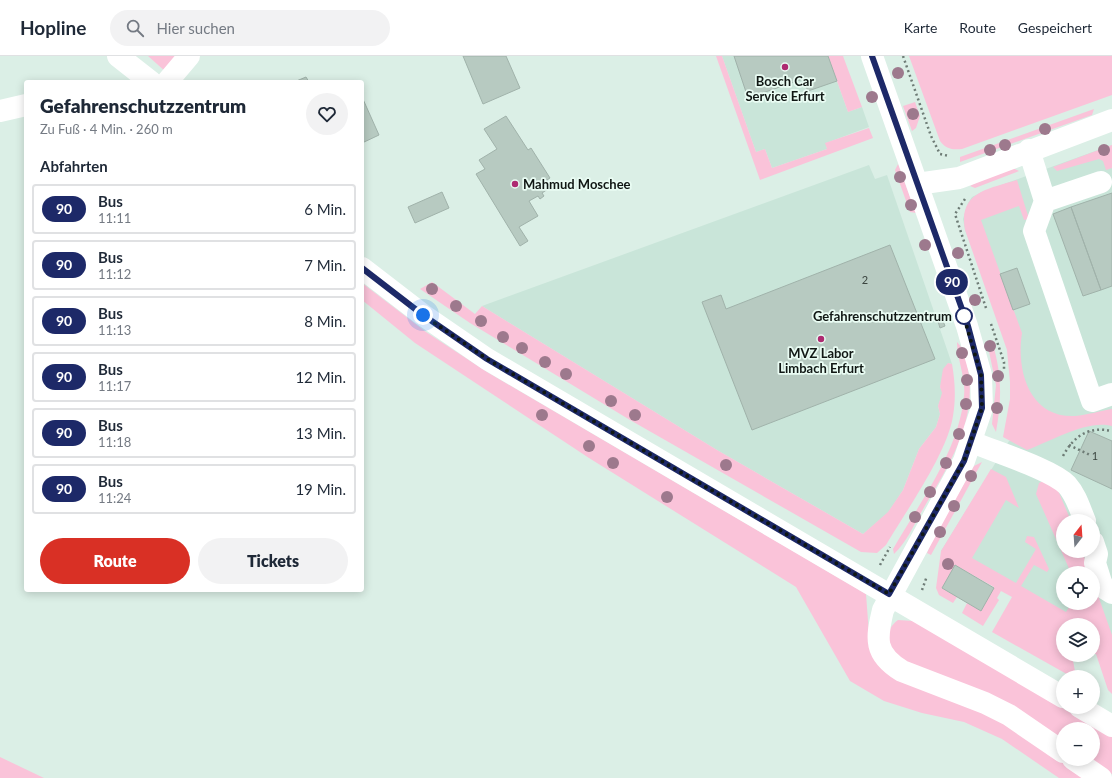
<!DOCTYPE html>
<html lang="de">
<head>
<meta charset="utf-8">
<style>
  :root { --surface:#fff; --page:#f2f2f3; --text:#1f2937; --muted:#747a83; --line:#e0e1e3; --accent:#d93025 }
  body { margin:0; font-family:Lato,sans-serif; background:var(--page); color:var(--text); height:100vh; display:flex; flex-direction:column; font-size:15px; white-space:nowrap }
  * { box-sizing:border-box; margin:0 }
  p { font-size:13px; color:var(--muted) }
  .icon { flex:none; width:22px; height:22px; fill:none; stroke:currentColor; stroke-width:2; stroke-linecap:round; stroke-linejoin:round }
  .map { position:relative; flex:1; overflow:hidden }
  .drawer { position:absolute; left:24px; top:24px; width:340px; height:512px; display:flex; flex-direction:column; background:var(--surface); border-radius:4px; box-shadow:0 2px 10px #0003 }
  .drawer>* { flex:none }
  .badge { padding:0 8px; border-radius:13px; font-size:14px; line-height:26px }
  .needle { width:26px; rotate:17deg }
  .fabs { position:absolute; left:1056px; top:458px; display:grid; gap:8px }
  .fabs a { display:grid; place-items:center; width:44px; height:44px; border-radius:50%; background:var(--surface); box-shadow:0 2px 10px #0003; font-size:20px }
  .you { position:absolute; width:20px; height:20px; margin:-10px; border:3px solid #fff; border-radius:50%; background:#1a73e8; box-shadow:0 0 0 6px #1a73e833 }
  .map>.badge { position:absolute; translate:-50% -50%; box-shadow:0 0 0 2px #fff }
  h2 { padding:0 16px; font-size:15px; line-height:36px }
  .round { display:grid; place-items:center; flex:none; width:42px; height:42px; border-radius:21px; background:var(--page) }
  .headline { display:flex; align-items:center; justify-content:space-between; height:68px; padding:0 16px }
  h1 { font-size:19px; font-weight:800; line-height:30px }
  .cta { display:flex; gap:8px; margin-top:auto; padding:8px 16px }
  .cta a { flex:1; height:46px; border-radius:24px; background:var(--accent); color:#fff; font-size:16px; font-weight:800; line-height:46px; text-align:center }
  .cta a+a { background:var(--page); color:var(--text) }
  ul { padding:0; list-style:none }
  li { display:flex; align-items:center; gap:12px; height:50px; margin:0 8px 6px; padding:0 8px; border:2px solid var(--line); border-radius:4px }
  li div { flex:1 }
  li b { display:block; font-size:15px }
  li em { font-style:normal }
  li .badge { min-width:44px; font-weight:700; text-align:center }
  header { display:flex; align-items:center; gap:24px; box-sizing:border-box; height:56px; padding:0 20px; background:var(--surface); border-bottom:1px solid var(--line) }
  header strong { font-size:19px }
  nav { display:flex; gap:22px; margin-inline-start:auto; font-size:14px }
  .search { width:280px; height:36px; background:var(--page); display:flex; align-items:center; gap:10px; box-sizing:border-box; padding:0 14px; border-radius:22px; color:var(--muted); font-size:15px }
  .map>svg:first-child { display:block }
  .built { fill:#c9e5d9; fill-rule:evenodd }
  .green { fill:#fac3d9 }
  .building { fill:#b7cac1; stroke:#a0b2aa }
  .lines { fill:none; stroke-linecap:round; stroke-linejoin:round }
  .path { stroke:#6e7c76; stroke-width:2.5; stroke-dasharray:2 3; stroke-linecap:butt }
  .minor { stroke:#fff; stroke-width:22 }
  .tree { fill:#9d798d }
  .line-casing { stroke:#fff; stroke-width:9 }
  .line { stroke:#1d2968; stroke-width:6 }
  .walk { stroke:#101714; stroke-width:4; stroke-dasharray:0 7.2 }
  .poi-dot { fill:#ae2a71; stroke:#e9fcf3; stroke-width:1.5 }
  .stop-dot { fill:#fff; stroke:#1d2968; stroke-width:2 }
  .labels { text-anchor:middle; stroke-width:3.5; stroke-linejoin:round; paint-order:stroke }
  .number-label { font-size:11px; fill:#3a443f }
  .poi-label { font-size:13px; font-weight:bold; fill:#101714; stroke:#e9fcf3 }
  .stop-label { font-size:13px; font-weight:bold; fill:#101714; stroke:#e9fcf3; text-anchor:end }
</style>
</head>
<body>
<header>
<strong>Hopline</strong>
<div class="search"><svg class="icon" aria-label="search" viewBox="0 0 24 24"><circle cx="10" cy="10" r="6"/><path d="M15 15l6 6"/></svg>Hier suchen</div>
<nav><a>Karte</a><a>Route</a><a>Gespeichert</a></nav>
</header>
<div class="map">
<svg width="1112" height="722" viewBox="0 0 1112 722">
  <rect width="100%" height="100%" fill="#dbefe6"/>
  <path class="built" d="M722 0H828L848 56 862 51 869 71 826 87 827 93 772 112 765 93 756 96Z
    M1112 89V583L1093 569H1071L941 495 1009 385 1019 382 1015 300 965 174 963 163 968 147 972 141 982 136ZM1063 465H1093V495H1063ZM1063 517H1093V547H1063Z
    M869 109 875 123 887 119 952 308 948 307 940 331 943 337 938 350 940 358 936 371 919 393 903 434 888 457 863 478 717 394 482 250Z"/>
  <path class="green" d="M148 0H179L166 16Z
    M716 0H722L756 96 765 93 772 112 827 93 825 87 869 72 873 82 760 124Z
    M828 0H843L862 51 848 56Z
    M909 0H1112V39L962 93C952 94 946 93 940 85Z
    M915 46 920 60 916 72 912 75 903 50Z
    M1094 53 1092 59 960 106V101Z
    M1112 89V112L1106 114 1103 105 1099 103 1057 115 1053 111Z
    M898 108 916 157 910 156 895 114Z
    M1006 113H1015L1019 115 975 132 970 130 981 124Z
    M1017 124 1029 163 1024 164 1019 150 981 164 1022 277C1016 314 1029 362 1075 360 1087 359 1100 355 1112 353V370C1088 363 1051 385 1027 394L1003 381 1010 343V326L1007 294 965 174C958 136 988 133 1017 124Z
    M432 226 475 258 482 250 717 394 863 478 888 456 903 434 919 393 936 371 940 358 938 350 942 337 940 331 943 313 948 307 952 308C955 325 956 342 953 360 947 398 906 455 886 489L877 497 861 496 630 364 470 267 420 233Z
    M362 227 426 276 487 316 866 538 870 591 982 651 1092 722H1059L1002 683 964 666 922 657 884 645 850 625 796 531 589 402 415 287 362 244Z
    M992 285C1002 319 1002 342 996 376L992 368 996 329 987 286Z
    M957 286C966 295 967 307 969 319 975 371 947 412 922 455 914 469 906 487 894 498L893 493C920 446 959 395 964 340 966 321 957 304 957 286Z
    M982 406 931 499 927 497 933 482 974 410Z
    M991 413 1006 421 1019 452 1006 444 972 502 1016 527 1036 493 1025 486 1027 480 1034 481 1049 513 1047 516 1034 509 1021 530 1066 556 1072 547H1093V525L1112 579V638L1108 634 1096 598H1093V569H1063V599H1072L1076 621H1072L992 576 1012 541 1001 535 997 542 999 544 983 570 962 557 967 547 981 555 994 531 955 509 942 532 957 541 953 547 939 539 936 532 941 495Z
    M1043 425 1057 432 1071 465H1063V495H1082L1090 517H1071L1036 438 1039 427Z
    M898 564 913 565 1112 681V718L1090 703H1093V673H1063V685L911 612 890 596C888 582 886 573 898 564Z
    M0 701 44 722H0Z"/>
  <path class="building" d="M463 0H506L520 32 483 48Z
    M734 0H828L837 25 808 35 803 23 748 42Z
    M306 21 309 26H294Z
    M362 41 379 79 362 87Z
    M506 60 528 94 531 92 550 122 547 124 551 131 542 137 544 140 540 143 538 140 529 145 538 160 519 171 528 185 520 190 476 118 485 113 479 104 497 93 484 73Z
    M442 136 449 152 415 167 408 151Z
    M1112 137V230L1101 234 1071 151Z
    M1071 151 1101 234 1083 240 1053 158Z
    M890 189 935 303 752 374 702 246 721 239 726 253Z
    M1017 212 1030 248 1013 254 1000 218Z
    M941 260 945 270 940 272 937 262Z
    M1089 375 1112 385V433L1071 414Z
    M955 509 994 532 981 555 942 532Z"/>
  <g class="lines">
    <path class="path" d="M903 0 931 80 940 98 949 100
      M965 143 955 158 986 252
      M991 268 1004 306V313
      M1069 389 1090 399
      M1063 400C1074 380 1088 370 1112 375
      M880 509 890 491
      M922 534 927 520"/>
    <path class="minor" d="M118 0 151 26
      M872 0 967 270 981 319 982 352 964 405 883 554C876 583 874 598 902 615L985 647 1009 659 1063 696
      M167 26 189 0
      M0 55 26 49
      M1029 94 1045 145 1034 175 1092 345 1112 338
      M917 128 959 122 1112 64
      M1045 145 1101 126
      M362 212 423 259 487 303 1063 641
      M972 386C995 396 1051 413 1067 429 1076 439 1080 453 1085 465
      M1093 486 1097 498 1095 507 1101 526 1104 532 1112 537
      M1080 651 1112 670
      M1073 703 1101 722"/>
  </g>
  <g class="tree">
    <circle cx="898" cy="17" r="6"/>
    <circle cx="872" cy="41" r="6"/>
    <circle cx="913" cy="58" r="6"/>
    <circle cx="1045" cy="73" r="6"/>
    <circle cx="1005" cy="89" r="6"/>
    <circle cx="990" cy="94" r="6"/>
    <circle cx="1104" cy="94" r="6"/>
    <circle cx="900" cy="121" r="6"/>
    <circle cx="911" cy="149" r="6"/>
    <circle cx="925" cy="189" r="6"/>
    <circle cx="958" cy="197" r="6"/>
    <circle cx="432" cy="233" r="6"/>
    <circle cx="975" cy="244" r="6"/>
    <circle cx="456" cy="250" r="6"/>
    <circle cx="481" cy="265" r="6"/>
    <circle cx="503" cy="281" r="6"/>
    <circle cx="990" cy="290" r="6"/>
    <circle cx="522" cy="292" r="6"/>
    <circle cx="962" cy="297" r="6"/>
    <circle cx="545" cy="306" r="6"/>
    <circle cx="566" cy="318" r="6"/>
    <circle cx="998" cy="320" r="6"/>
    <circle cx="967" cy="324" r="6"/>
    <circle cx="611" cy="345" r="6"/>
    <circle cx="966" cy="348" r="6"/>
    <circle cx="997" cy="352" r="6"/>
    <circle cx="542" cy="359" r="6"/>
    <circle cx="635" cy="359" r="6"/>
    <circle cx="959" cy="378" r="6"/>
    <circle cx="589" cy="390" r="6"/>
    <circle cx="613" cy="407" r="6"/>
    <circle cx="946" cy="407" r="6"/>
    <circle cx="726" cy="409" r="6"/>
    <circle cx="971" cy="420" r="6"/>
    <circle cx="930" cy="436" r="6"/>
    <circle cx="667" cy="441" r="6"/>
    <circle cx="954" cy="450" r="6"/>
    <circle cx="915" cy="461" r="6"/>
    <circle cx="940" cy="476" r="6"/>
    <circle cx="948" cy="508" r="6"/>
  </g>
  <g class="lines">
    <defs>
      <path id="line" d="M362 212 423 259 487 303 889 538 964 405 982 352 981 319 968 270 872 0"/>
    </defs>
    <use href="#line" class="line-casing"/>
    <use href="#line" class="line"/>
    <path class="walk" d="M423 259 487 303 889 538 964 405 982 352 981 319 963 258 964 260"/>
  </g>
  <g class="poi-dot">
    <circle cx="785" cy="11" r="4"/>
    <circle cx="515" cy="128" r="4"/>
    <circle cx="821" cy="283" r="4"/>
  </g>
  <circle class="stop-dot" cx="964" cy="260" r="8"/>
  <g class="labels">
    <g class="number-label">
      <text x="865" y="228">2</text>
      <text x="1095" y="404">1</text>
    </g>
    <g class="poi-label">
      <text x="785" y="30">Bosch Car<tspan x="785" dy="15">Service Erfurt</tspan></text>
      <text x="523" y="133" text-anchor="start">Mahmud Moschee</text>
      <text x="821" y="302">MVZ Labor<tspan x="821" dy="15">Limbach Erfurt</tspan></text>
    </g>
    <g class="stop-label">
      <text x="952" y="265">Gefahrenschutzzentrum</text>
    </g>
  </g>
</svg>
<div class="fabs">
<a><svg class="needle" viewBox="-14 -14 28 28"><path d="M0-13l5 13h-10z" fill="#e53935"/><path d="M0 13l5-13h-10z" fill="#747a83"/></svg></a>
<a><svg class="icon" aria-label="locate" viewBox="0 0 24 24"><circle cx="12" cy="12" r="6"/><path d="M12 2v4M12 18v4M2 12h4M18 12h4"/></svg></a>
<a><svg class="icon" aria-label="layers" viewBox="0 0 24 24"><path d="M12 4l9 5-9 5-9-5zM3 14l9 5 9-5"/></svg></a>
<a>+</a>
<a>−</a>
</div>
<div class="you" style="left:423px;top:259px"></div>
<b class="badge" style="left:952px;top:226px;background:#1d2968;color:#fff">90</b>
<section class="drawer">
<div class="headline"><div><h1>Gefahrenschutzzentrum</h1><p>Zu Fuß · 4 Min. · 260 m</p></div><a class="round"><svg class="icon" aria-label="heart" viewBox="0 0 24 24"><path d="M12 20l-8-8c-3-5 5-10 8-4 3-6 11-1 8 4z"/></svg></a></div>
<h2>Abfahrten</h2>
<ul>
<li><span class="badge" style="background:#1d2968;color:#fff">90</span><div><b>Bus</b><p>11:11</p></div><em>6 Min.</em></li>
<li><span class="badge" style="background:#1d2968;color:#fff">90</span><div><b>Bus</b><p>11:12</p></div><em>7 Min.</em></li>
<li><span class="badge" style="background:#1d2968;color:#fff">90</span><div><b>Bus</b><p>11:13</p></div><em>8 Min.</em></li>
<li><span class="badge" style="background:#1d2968;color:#fff">90</span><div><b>Bus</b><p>11:17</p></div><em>12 Min.</em></li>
<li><span class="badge" style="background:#1d2968;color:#fff">90</span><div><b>Bus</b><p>11:18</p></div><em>13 Min.</em></li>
<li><span class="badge" style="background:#1d2968;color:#fff">90</span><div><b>Bus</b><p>11:24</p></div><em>19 Min.</em></li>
</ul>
<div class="cta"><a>Route</a><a>Tickets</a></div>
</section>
</div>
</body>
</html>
